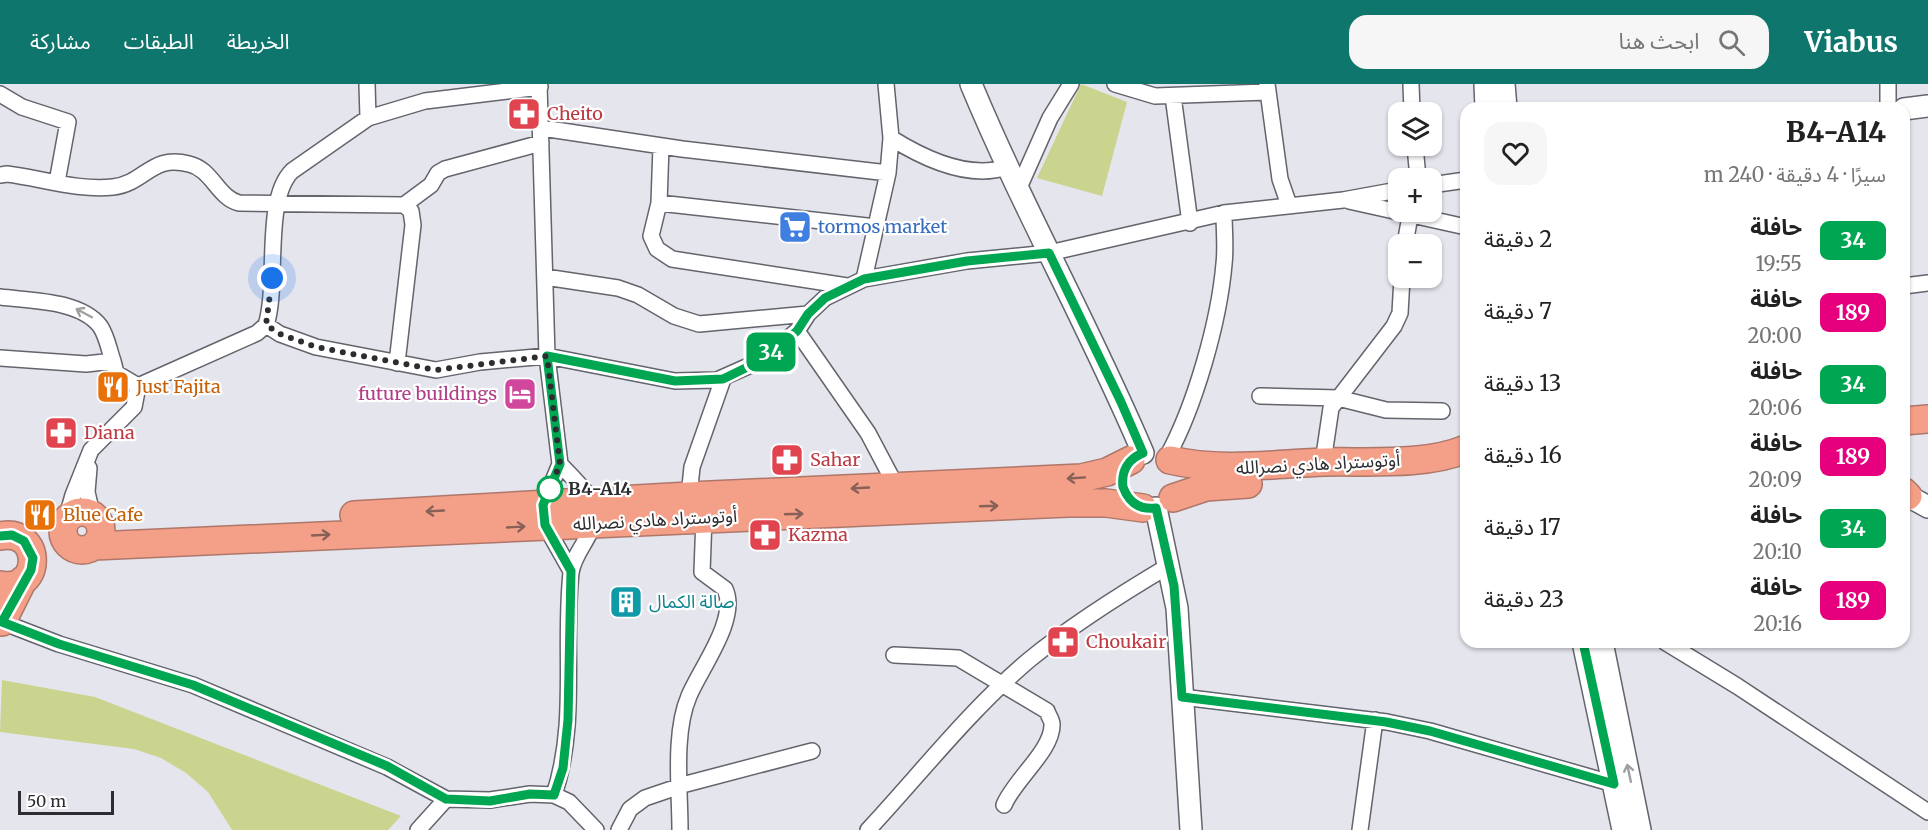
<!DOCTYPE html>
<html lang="ar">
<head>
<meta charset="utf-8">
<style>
  :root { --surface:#fff; --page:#f6f6f6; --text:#222; --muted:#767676; --accent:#0f766e }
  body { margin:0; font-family:Merriweather,"Noto Sans Arabic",serif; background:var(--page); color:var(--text); direction:rtl; height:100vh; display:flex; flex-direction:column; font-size:22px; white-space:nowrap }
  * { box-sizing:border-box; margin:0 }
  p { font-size:20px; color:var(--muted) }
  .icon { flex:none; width:33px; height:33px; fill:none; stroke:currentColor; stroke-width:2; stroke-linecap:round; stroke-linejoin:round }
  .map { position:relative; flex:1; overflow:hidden; direction:ltr }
  .side { position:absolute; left:1460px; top:18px; width:450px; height:546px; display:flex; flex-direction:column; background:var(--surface); border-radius:18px; box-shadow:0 2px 4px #0004; direction:rtl }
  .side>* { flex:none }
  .badge { padding:0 12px; border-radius:9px; font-size:21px; line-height:39px }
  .controls { position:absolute; left:1388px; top:18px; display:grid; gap:12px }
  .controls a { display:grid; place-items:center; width:54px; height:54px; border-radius:12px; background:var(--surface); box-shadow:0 2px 4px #0004; font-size:30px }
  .scale { position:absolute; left:18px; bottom:15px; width:96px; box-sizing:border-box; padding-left:6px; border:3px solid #2d2d31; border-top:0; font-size:16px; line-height:21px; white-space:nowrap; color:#2d2d31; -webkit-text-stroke:4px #fff; paint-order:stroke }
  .you { position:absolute; width:30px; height:30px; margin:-15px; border:4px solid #fff; border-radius:50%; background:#1a73e8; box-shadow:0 0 0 9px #1a73e833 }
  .map>.badge { position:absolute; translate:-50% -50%; box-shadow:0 0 0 3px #fff }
  .round { display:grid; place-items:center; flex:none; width:63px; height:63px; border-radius:18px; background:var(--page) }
  .head { display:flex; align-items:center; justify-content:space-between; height:102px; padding:0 24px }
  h1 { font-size:28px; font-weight:800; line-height:45px }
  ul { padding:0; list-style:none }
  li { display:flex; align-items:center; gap:18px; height:72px; padding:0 24px }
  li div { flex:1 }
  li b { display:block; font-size:22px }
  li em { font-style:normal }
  li .badge { min-width:66px; font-weight:700; text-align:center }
  header { display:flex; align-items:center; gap:36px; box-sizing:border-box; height:84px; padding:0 30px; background:var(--accent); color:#fff }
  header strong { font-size:28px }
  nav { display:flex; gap:33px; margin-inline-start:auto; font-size:21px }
  .search { width:420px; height:54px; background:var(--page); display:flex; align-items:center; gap:15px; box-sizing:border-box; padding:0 21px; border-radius:18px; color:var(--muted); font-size:22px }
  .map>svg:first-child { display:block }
  .green { fill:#cbd48e }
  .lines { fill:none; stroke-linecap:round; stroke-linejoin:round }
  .street-casing { stroke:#63646c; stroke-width:18 }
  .secondary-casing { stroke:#63646c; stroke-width:24 }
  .highway-casing { stroke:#ae776a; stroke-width:30 }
  .street { stroke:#fff; stroke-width:15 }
  .secondary { stroke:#fff; stroke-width:21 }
  .highway { stroke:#f49f88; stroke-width:27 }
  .oneway { stroke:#a0a0a2 }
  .oneway2 { stroke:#876058 }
  .line-casing { stroke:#fff; stroke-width:14 }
  .line { stroke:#00a651; stroke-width:9 }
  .walk { stroke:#2d2d31; stroke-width:6; stroke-dasharray:0 10.8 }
  .stop-dot { fill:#fff; stroke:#00a651; stroke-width:3 }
  .labels { text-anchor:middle; stroke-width:4.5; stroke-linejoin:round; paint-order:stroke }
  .health-label { font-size:18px; fill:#be3a42; stroke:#fff; text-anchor:start }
  .shop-label { font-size:18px; fill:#366cbe; stroke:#fff; text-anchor:start }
  .food-label { font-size:18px; fill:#c56008; stroke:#fff; text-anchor:start }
  .hotel-label { font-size:18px; fill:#b23c85; stroke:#fff; text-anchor:end }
  .street-label { font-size:18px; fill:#2d2d31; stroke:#fff }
  .stop-label { font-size:18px; font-weight:bold; fill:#2d2d31; stroke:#fff; text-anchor:start }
  .culture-label { font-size:18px; fill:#0d838f; stroke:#fff; text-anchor:start }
</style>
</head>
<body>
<header>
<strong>Viabus</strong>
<div class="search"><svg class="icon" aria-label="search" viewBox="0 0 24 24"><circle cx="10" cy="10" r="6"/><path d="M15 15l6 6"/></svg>ابحث هنا</div>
<nav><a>الخريطة</a><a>الطبقات</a><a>مشاركة</a></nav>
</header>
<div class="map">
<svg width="1928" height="746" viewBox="0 0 1928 746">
  <rect width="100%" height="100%" fill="#e5e5ee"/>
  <path class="green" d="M1081 0 1127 18 1102 112 1037 94Z
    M2 596 95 613 401 732 388 746H232L208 708 186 689 161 674 134 665 0 648Z"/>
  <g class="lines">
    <defs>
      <path id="street" d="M367 0 368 34
        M539 0 547 272 560 380 543 421 545 441 571 487
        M1115 0 1155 12 1267 8
        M1267 0 1280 95 1289 121
        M1411 0 1412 28
        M1888 0V24
        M0 10 22 23 68 38 57 98
        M1173 12 1190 139
        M542 44 682 65 888 89
        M891 54C923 74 969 96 1007 83
        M661 62 659 119 651 152 657 165 672 175 847 202
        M1415 62 1418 94
        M0 91 7 90C41 94 78 107 113 103 146 99 151 70 189 80 212 85 218 114 239 119L404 121 411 127 413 141 397 279
        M1431 101 1466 96
        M1018 106 1050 34 1071 0
        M1349 117 1466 143
        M659 119 876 143
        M404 121 431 101 438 89 445 85 541 59
        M1405 160 1410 132
        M545 193 618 204 638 211 674 232 699 240 808 230
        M864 195 888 89 891 54 886 0
        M1904 202 1928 199
        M0 213C31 217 80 216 100 242 107 252 109 266 113 277
        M266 241 280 250 316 263 436 286 480 278 547 272 675 297 717 296 762 276 797 247 808 230 825 214 864 195 967 177 1049 169 1224 129 1343 116 1398 106
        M797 247 868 349 896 402
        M0 274 86 280 113 277 116 289 138 302
        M1260 312 1338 314 1386 326 1442 327
        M1167 373C1195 322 1219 238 1224 180 1226 163 1224 146 1224 129
        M1323 378 1331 324 1394 242 1400 229 1402 194
        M89 384 87 408 92 430
        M689 412 692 383 723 295
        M66 436 73 411 91 366 134 323 138 302 257 249 266 241C279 201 263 116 292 87L368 34 425 17 540 3
        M0 540 2 538 59 560 193 601 387 683 446 715 490 716 530 710 554 711 569 718 596 746
        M1665 558 1737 602 1928 728
        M894 571 958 574 1047 627C1048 631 1052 636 1052 640 1053 666 1014 696 1004 721
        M1182 613 1387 638 1430 647 1614 700
        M554 711C578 639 563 563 571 489 574 465 599 449 594 422 592 412 568 389 560 380
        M418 746 446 715
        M619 746 630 725 645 714 686 700 812 667
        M680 746C680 706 673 649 689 612 700 585 739 535 725 505L702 488 704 433
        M868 746C921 689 969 627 1029 576 1073 540 1121 510 1170 481
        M1360 746 1375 636"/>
      <path id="secondary" d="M971 0C1023 125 1090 244 1143 369
        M1485 0 1486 24
        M1504 0 1506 24
        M1904 25 1928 22
        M1908 412 1928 423
        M1156 424 1177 524 1191 746
        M1583 558 1623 746
        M1602 558 1640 746"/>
      <path id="highway" d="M1904 337 1928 335
        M1170 376C1222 388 1272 380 1325 378 1368 377 1426 382 1466 365
        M1904 408 1908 412
        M1173 414 1206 403 1248 400
        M63 447a19 19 0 1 1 38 0a19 19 0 1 1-38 0Z
        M354 431 689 412 1081 394 1107 388 1131 376
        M0 452C43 443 43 510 0 501
        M94 462 1068 419H1106L1143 424
        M2 538 23 496"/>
    </defs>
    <use href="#street" class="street-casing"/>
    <use href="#secondary" class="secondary-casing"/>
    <use href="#highway" class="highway-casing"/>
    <use href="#street" class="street"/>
    <use href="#secondary" class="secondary"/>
    <use href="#highway" class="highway"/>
  </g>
  <defs><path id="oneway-shaft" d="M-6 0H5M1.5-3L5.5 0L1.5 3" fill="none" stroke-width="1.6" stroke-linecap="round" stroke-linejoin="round" transform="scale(1.5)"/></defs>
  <g class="oneway">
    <use href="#oneway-shaft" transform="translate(84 229) rotate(-152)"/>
    <use href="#oneway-shaft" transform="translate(1629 689) rotate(-102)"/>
  </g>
  <g class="oneway2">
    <use href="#oneway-shaft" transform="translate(1076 394) rotate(176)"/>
    <use href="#oneway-shaft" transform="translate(860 404) rotate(177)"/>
    <use href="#oneway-shaft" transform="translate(989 422) rotate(-2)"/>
    <use href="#oneway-shaft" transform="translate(435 427) rotate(177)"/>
    <use href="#oneway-shaft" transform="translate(794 430) rotate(-2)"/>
    <use href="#oneway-shaft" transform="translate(516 443) rotate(-3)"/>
    <use href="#oneway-shaft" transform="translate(321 451) rotate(-3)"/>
  </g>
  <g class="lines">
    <defs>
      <path id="line" d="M0 452 12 451 24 457 33 474 31 486 2 538 59 560 193 601 387 682 446 715 490 717 530 710 554 711 563 684 568 636 571 487 545 441 543 421 560 380 547 272 675 297 723 295 762 276 797 247 808 230 825 214 864 195 967 177 1049 169 1121 318 1143 369C1128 375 1121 387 1123 403 1129 419 1140 426 1156 424L1174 502 1182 613 1386 638 1430 647 1614 700 1583 558"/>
    </defs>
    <use href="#line" class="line-casing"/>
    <use href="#line" class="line"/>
    <path class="walk" d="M272 194 266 241 280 250 316 263 436 286 547 272 560 380 550 405"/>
  </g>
  <defs>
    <symbol id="pharmacy-square" viewBox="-11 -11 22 22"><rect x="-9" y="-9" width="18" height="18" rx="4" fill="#e0444e" stroke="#fff"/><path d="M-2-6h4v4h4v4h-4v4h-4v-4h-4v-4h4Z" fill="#fff"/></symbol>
    <symbol id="supermarket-square" viewBox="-11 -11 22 22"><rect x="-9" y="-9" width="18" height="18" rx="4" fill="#3f7fe0" stroke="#fff"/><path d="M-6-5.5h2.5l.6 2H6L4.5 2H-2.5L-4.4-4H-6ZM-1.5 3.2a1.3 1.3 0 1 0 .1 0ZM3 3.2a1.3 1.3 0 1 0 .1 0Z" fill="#fff"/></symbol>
    <symbol id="restaurant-square" viewBox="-11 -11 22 22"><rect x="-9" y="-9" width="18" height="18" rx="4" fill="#e8710a" stroke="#fff"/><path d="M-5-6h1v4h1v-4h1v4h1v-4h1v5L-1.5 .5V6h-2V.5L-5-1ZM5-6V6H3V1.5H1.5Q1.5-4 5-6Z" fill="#fff"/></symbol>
    <symbol id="hotel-square" viewBox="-11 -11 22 22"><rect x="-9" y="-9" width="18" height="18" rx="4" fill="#d1479c" stroke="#fff"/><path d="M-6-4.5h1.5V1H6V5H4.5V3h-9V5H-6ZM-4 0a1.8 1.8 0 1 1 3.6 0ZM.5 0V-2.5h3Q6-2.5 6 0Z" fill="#fff"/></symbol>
    <symbol id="building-square" viewBox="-11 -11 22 22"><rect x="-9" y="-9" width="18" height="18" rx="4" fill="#0f9aa8" stroke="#fff"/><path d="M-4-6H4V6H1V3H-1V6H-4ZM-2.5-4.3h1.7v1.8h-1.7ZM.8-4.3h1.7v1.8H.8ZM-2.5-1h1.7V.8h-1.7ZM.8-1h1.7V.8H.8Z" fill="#fff"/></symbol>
  </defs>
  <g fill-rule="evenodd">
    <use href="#pharmacy-square" x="505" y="11" width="38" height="38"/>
    <use href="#supermarket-square" x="776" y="124" width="38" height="38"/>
    <use href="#restaurant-square" x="94" y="284" width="38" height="38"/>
    <use href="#hotel-square" x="501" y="291" width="38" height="38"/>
    <use href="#pharmacy-square" x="42" y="330" width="38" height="38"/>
    <use href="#pharmacy-square" x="768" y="357" width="38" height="38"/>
    <use href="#restaurant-square" x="21" y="412" width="38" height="38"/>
    <use href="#pharmacy-square" x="746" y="432" width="38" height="38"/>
    <use href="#building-square" x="607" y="499" width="38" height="38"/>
    <use href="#pharmacy-square" x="1044" y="539" width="38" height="38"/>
  </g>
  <circle class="stop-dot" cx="550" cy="405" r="12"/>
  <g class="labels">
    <g class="health-label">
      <text x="547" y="36">Cheito</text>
      <text x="84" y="355">Diana</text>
      <text x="810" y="382">Sahar</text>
      <text x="788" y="457">Kazma</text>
      <text x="1086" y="564">Choukair</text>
    </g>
    <g class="shop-label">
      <text x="818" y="149">tormos market</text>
    </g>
    <g class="food-label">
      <text x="136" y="309">Just Fajita</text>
      <text x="63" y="437">Blue Cafe</text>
    </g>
    <g class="hotel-label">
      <text x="497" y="316">future buildings</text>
    </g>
    <g class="street-label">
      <text transform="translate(1318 380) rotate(-3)" y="6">أوتوستراد هادي نصرالله</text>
      <text transform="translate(655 436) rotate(-3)" y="6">أوتوستراد هادي نصرالله</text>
    </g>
    <g class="stop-label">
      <text x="568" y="411">B4-A14</text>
    </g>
    <g class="culture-label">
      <text x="649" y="524">صالة الكمال</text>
    </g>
  </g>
</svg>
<div class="controls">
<a><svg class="icon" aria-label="layers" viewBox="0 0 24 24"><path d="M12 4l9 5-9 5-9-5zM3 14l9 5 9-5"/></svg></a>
<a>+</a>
<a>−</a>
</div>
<div class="scale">50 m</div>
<div class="you" style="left:272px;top:194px"></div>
<b class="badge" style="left:771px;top:268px;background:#00a651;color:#fff">34</b>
<section class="side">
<div class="head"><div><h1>B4-A14</h1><p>سيرًا · 4 دقيقة · 240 m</p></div><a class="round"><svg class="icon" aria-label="heart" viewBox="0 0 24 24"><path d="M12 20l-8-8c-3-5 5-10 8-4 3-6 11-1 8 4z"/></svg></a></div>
<ul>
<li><span class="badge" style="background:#00a651;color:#fff">34</span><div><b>حافلة</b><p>19:55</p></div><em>2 دقيقة</em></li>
<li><span class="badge" style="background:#e6007e;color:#fff">189</span><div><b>حافلة</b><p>20:00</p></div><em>7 دقيقة</em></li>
<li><span class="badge" style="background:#00a651;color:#fff">34</span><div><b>حافلة</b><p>20:06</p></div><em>13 دقيقة</em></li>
<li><span class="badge" style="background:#e6007e;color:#fff">189</span><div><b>حافلة</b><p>20:09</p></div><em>16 دقيقة</em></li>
<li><span class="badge" style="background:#00a651;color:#fff">34</span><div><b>حافلة</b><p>20:10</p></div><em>17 دقيقة</em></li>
<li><span class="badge" style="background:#e6007e;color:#fff">189</span><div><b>حافلة</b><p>20:16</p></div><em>23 دقيقة</em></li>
</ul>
</section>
</div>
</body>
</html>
